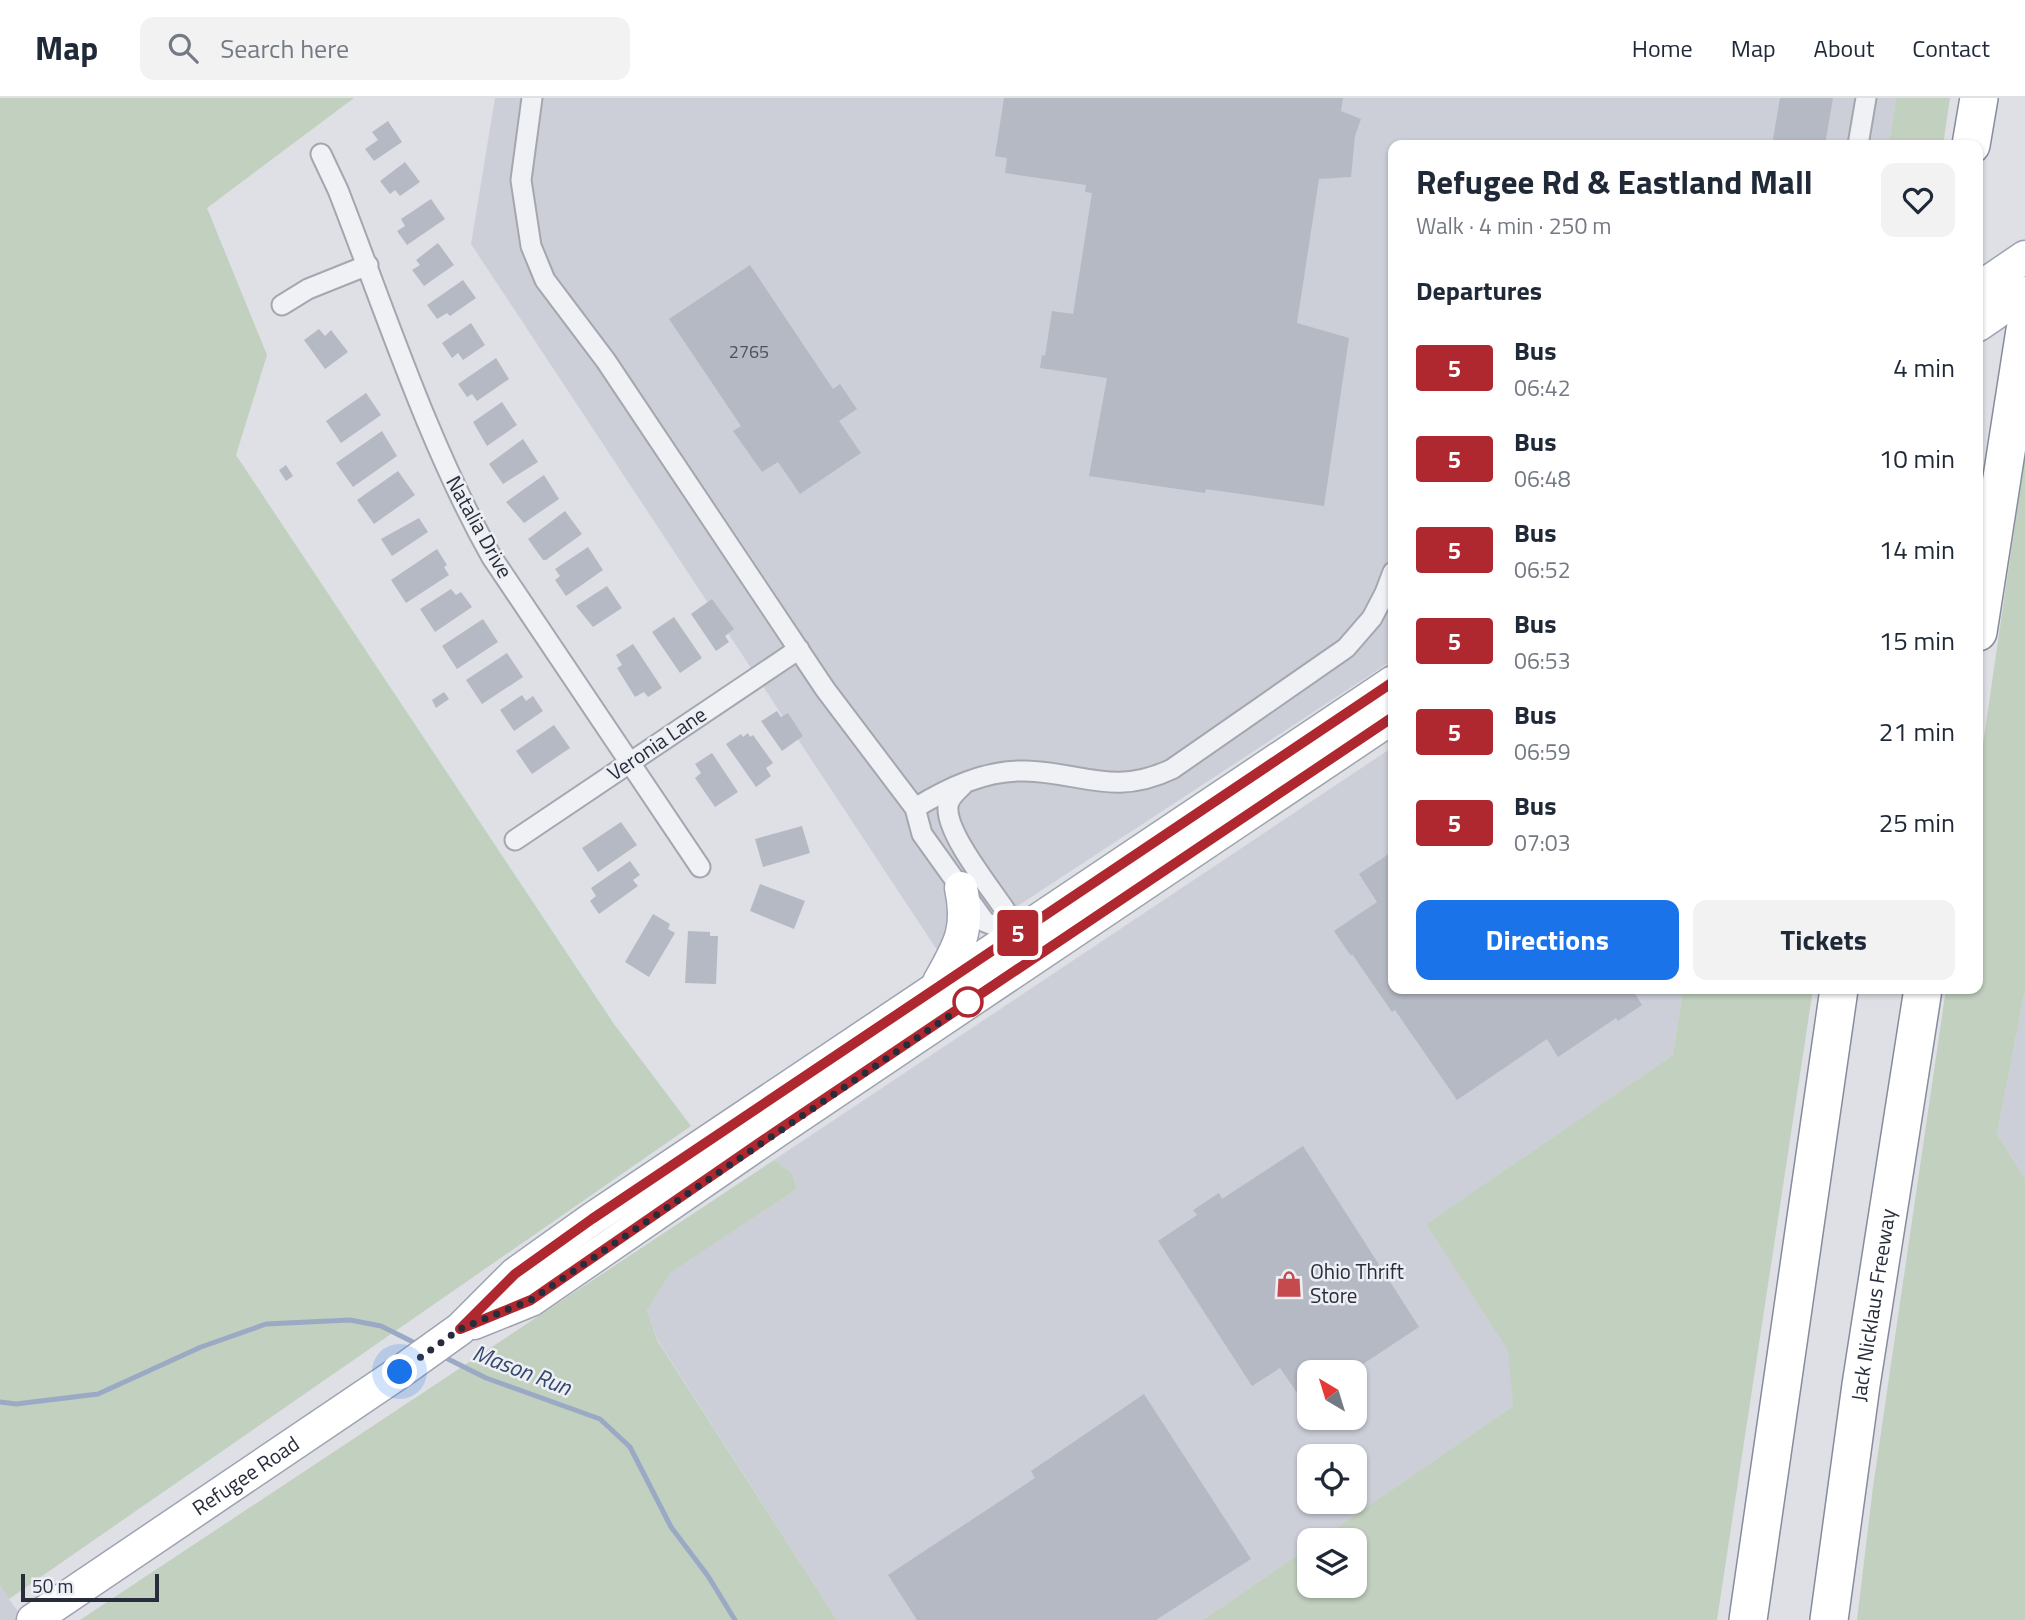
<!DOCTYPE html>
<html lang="en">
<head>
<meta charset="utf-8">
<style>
  :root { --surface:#fff; --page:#f2f2f3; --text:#1f2937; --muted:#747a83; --line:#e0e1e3; --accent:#1a73e8 }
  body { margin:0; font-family:"Titillium Web",sans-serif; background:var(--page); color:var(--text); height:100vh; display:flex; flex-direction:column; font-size:26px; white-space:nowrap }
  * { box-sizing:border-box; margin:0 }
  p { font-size:23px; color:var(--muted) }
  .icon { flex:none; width:38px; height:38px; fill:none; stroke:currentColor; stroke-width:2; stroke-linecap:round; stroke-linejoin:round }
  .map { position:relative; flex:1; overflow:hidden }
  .drawer { position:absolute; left:1388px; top:42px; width:595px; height:854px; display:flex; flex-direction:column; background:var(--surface); border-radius:14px; box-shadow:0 2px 5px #0004 }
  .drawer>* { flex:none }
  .badge { padding:0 14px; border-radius:5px; font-size:24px; line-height:46px }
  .needle { width:46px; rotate:322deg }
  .fabs { position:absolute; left:1297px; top:1262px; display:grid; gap:14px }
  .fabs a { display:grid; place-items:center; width:70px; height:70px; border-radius:14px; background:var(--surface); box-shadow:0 2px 5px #0004; font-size:35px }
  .scale { position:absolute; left:21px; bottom:18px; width:138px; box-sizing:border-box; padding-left:7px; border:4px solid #282d3c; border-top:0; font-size:19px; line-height:24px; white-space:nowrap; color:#282d3c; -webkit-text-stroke:5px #edeff4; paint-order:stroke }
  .you { position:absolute; width:35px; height:35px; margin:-18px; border:5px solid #fff; border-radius:50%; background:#1a73e8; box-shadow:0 0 0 10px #1a73e833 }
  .map>.badge { position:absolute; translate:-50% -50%; box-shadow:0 0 0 4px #fff }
  h2 { padding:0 28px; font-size:26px; line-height:63px }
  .round { display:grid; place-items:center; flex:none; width:74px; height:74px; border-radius:14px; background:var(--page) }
  .head { display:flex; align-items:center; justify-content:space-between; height:119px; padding:0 28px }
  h1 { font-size:33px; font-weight:700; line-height:52px }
  .cta { display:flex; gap:14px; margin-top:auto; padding:14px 28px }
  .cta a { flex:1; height:80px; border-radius:14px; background:var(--accent); color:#fff; font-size:28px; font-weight:700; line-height:80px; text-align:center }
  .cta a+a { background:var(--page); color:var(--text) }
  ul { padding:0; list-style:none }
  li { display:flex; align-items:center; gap:21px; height:91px; padding:0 28px }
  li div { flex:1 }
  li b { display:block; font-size:26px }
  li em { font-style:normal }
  li .badge { min-width:77px; font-weight:700; text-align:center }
  header { display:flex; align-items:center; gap:42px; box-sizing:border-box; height:98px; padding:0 35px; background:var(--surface); border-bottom:2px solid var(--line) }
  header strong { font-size:33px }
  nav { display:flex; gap:38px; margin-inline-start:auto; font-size:24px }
  .search { width:490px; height:63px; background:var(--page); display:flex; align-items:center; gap:18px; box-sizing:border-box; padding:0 24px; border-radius:14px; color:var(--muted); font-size:26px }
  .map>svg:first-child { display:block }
  .built { fill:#cccfd8; fill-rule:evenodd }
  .green { fill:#c2d0bf }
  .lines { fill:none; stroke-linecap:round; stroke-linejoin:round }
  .stream { stroke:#9baac4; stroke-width:5 }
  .building { fill:#b5b9c3 }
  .street-casing { stroke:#a4a7b0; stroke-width:23 }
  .primary-casing { stroke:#9ea3b1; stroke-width:35 }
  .highway-casing { stroke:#868c9c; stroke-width:40 }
  .street { stroke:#f0f1f5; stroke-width:19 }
  .primary { stroke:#fff; stroke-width:32 }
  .highway { stroke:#fff; stroke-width:37 }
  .line-casing { stroke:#fff; stroke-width:16 }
  .line { stroke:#af272f; stroke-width:10 }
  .walk { stroke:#282d3c; stroke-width:7; stroke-dasharray:0 12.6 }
  .stop-dot { fill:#fff; stroke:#af272f; stroke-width:3.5 }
  .labels { text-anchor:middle; stroke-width:5; stroke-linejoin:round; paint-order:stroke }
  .number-label { font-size:18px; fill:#4b505e }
  .street-label { font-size:21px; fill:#282d3c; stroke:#edeff4 }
  .poi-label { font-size:21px; fill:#282d3c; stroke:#edeff4; text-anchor:start }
  .water-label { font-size:23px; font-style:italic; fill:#35486d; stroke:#edeff4 }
</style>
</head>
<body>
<header>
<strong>Map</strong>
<div class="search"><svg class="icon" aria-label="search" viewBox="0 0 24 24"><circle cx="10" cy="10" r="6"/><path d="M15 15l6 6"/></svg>Search here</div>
<nav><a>Home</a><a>Map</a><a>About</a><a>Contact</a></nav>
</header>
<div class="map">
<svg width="2025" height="1522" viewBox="0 0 2025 1522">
  <rect width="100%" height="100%" fill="#dee0e6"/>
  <path class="built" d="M495 0H1896L1889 47H1393V562L941 858 471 146Z
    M1393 649V891H1683L1673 957 1426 1126 1509 1252 1513 1308 1319 1442H1309V1449L1203 1522H837L657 1241 647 1212 669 1175 797 1091 792 1075 774 1062ZM1309 1274H1354V1320H1309ZM1309 1358H1354V1404H1309Z
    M2025 892V1080L1997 1036Z
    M0 1487 9 1501 24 1522H0Z"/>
  <path class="green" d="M0 0H354L207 110 267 257 236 357 614 926 691 1028 9 1501 0 1487Z
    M1896 0H1950L1943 47H1889Z
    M2025 358V892L1997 1036 2025 1080V1522H1857L1873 1389 1946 891H1978V680Z
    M1683 891H1813L1717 1522H1203L1309 1449V1488H1354V1442H1319L1513 1308 1508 1252 1426 1126 1673 957Z
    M774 1062 792 1075 797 1091 670 1175 647 1212 657 1242 837 1522H80Z"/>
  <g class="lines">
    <path class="stream" d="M442 1258 486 1280 600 1321 630 1349 671 1429 708 1478 735 1522
      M0 1304 16 1306 98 1296 201 1249 266 1226 350 1222 381 1228 421 1248"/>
  </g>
  <path class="building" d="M1004 0H1343L1341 13 1361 21 1355 38 1351 79 1319 81 1297 225 1349 240 1324 408 1206 391 1205 395 1089 378 1107 280 1040 270 1042 257 1045 258 1052 213 1073 216 1092 95 1085 94 1086 87 1005 75 1007 60 995 58Z
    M1780 0H1833L1825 47H1772Z
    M388 23 402 44 374 63 365 51 378 42 372 34Z
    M405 64 420 84 400 98 395 92 390 96 380 83Z
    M431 101 445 121 407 147 397 133 405 128 401 121Z
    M438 145 454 167 424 188 412 172 420 167 416 162Z
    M750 167 833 291 840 286 857 311 839 323 861 355 800 396 778 364 762 374 733 333 741 328 669 221Z
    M463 182 476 200 450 218 447 215 437 221 427 207Z
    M471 225 485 247 463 262 458 255 452 260 442 245Z
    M319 231 325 238 331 232 348 254 325 271 304 242Z
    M496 260 509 281 477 303 472 296 467 299 458 286Z
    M366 295 381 317 341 345 326 323Z
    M502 304 517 327 487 348 473 324Z
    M382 333 397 358 353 389 336 365Z
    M523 341 538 364 503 386 489 366Z
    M286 367 293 378 286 383 279 372Z
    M398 373 415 397 374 426 357 402Z
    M544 377 559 401 524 425 506 404Z
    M565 413 582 436 546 462H543L528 441Z
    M419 420 428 434 392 458 381 441Z
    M588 449 603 472 566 498 555 482 560 478 555 471Z
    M437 451 447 467 444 469 449 477 406 505 391 482Z
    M607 488 622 510 593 529 576 508Z
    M451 491 456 497 461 494 472 509 435 534 420 511Z
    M712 501 734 531 725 538 729 544 716 553 691 516Z
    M674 519 702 560 680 575 652 534Z
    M483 521 498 544 457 571 442 548Z
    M633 546 662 590 648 599 644 594 635 599 617 570 622 567 616 557Z
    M507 555 523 579 482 606 466 582Z
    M444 594 449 601 436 610 432 602Z
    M522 597 526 603 533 598 543 613 514 633 500 612Z
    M777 613 781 619 788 615 803 638 782 653 761 623Z
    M554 627 570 650 532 676 516 653Z
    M748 635 750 639 753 637 773 665 766 670 771 678 756 689 726 646 741 636 743 639Z
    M712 655 738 694 715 709 695 680 701 675 695 666Z
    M621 724 637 747 598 774 582 750Z
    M802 728 810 755 763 769 755 741Z
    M1393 753V891H1632L1642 907 1618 923 1616 920 1558 959 1547 941 1457 1002 1395 912 1392 914 1352 856 1351 858 1334 833 1377 804 1359 776Z
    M630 763 640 777 633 782 638 788 599 816 590 803 596 798 591 790Z
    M760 786 805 803 794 831 750 813Z
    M653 816 670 826 668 831 675 835 649 879 625 864Z
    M688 833 710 834V838H718L716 886 685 885Z
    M1303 1048 1419 1229 1351 1274H1309V1301L1304 1305 1280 1270 1252 1288 1158 1143 1197 1117 1193 1112 1219 1095 1222 1101Z
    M1144 1296 1251 1461 1156 1522H917L888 1477 1035 1380 1031 1373Z"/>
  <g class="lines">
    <defs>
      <path id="street" d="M532 0 521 82 531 148 545 182 606 263 825 591 915 710 922 736 985 824 1003 831 1014 849
        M1858 47 1866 0
        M321 56 338 92C386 215 427 343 491 458L700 769
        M282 207 308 191 368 167
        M963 687C957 693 948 700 948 709 946 735 989 788 1005 812L1003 831
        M915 710C948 690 985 672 1025 673 1081 674 1114 699 1172 671L1346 550 1372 520 1385 495 1393 474
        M515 742 799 551"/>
      <g id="primary">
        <path d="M1978 191 2025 159"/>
        <path d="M1978 227 2025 195"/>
        <path d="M939 884C959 848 970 832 961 790"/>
        <path d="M474 1225 531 1202 778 1032 1393 619"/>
        <path id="s1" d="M33 1522 400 1274 460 1231 515 1176 592 1121 1393 584"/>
      </g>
      <g id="highway">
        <path d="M1971 47 1979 0"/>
        <path d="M1978 534 2025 232"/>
        <path d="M1748 1522 1839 891"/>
        <path id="s2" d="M1829 1522 1861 1287 1923 891"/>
      </g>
    </defs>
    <use href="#street" class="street-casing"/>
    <use href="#primary" class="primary-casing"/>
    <use href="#highway" class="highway-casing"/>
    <use href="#street" class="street"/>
    <use href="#primary" class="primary"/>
    <use href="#highway" class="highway"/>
  </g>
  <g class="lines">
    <defs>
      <path id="line" d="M1393 584 592 1121 515 1176 460 1231 531 1202 778 1032 1393 619"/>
    </defs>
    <use href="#line" class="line-casing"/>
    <use href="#line" class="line"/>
    <path class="walk" d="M400 1274 460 1231 531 1202 977 899 968 904"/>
  </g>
  <defs>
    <symbol id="shop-bare" viewBox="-9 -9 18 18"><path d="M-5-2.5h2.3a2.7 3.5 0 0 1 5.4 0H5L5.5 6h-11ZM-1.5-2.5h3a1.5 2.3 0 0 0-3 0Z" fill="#c54a4e" stroke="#edeff4" stroke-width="2.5" paint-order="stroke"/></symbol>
  </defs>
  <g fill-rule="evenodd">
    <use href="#shop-bare" x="1270" y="1167" width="38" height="38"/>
  </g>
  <circle class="stop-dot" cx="968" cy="904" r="14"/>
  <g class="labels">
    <g class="number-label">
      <text x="749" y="260">2765</text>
    </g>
    <g class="street-label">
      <text transform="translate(479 429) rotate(61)" y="7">Natalia Drive</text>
      <text transform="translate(657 646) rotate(-34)" y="7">Veronia Lane</text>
      <text dy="7" stroke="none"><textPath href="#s2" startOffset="318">Jack Nicklaus Freeway</textPath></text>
      <text dy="7" stroke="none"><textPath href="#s1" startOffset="257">Refugee Road</textPath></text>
    </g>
    <g class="poi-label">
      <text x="1310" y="1181">Ohio Thrift<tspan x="1310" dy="24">Store</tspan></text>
    </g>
    <g class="water-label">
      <text transform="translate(522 1272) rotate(21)" y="8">Mason Run</text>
    </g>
  </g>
</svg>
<div class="fabs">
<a><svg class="needle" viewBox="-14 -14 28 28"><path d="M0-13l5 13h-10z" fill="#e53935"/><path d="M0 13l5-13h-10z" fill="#747a83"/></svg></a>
<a><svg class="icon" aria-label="locate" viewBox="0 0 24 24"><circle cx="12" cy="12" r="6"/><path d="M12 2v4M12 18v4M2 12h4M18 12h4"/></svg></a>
<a><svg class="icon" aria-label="layers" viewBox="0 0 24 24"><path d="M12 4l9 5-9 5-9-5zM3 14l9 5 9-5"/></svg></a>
</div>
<div class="scale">50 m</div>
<div class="you" style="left:400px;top:1274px"></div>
<b class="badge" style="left:1018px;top:835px;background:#af272f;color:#fff">5</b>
<section class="drawer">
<div class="head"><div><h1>Refugee Rd &amp; Eastland Mall</h1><p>Walk · 4 min · 250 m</p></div><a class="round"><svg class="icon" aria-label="heart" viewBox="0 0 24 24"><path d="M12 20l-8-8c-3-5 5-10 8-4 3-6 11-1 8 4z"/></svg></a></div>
<h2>Departures</h2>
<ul>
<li><span class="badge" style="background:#af272f;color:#fff">5</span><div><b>Bus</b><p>06:42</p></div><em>4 min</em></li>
<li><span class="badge" style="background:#af272f;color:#fff">5</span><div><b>Bus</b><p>06:48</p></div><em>10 min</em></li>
<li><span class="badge" style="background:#af272f;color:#fff">5</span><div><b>Bus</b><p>06:52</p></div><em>14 min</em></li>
<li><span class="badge" style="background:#af272f;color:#fff">5</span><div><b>Bus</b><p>06:53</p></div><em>15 min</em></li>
<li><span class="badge" style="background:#af272f;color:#fff">5</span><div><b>Bus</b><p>06:59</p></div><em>21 min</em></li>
<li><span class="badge" style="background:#af272f;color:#fff">5</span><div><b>Bus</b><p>07:03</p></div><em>25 min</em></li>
</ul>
<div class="cta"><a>Directions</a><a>Tickets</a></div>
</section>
</div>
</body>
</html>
